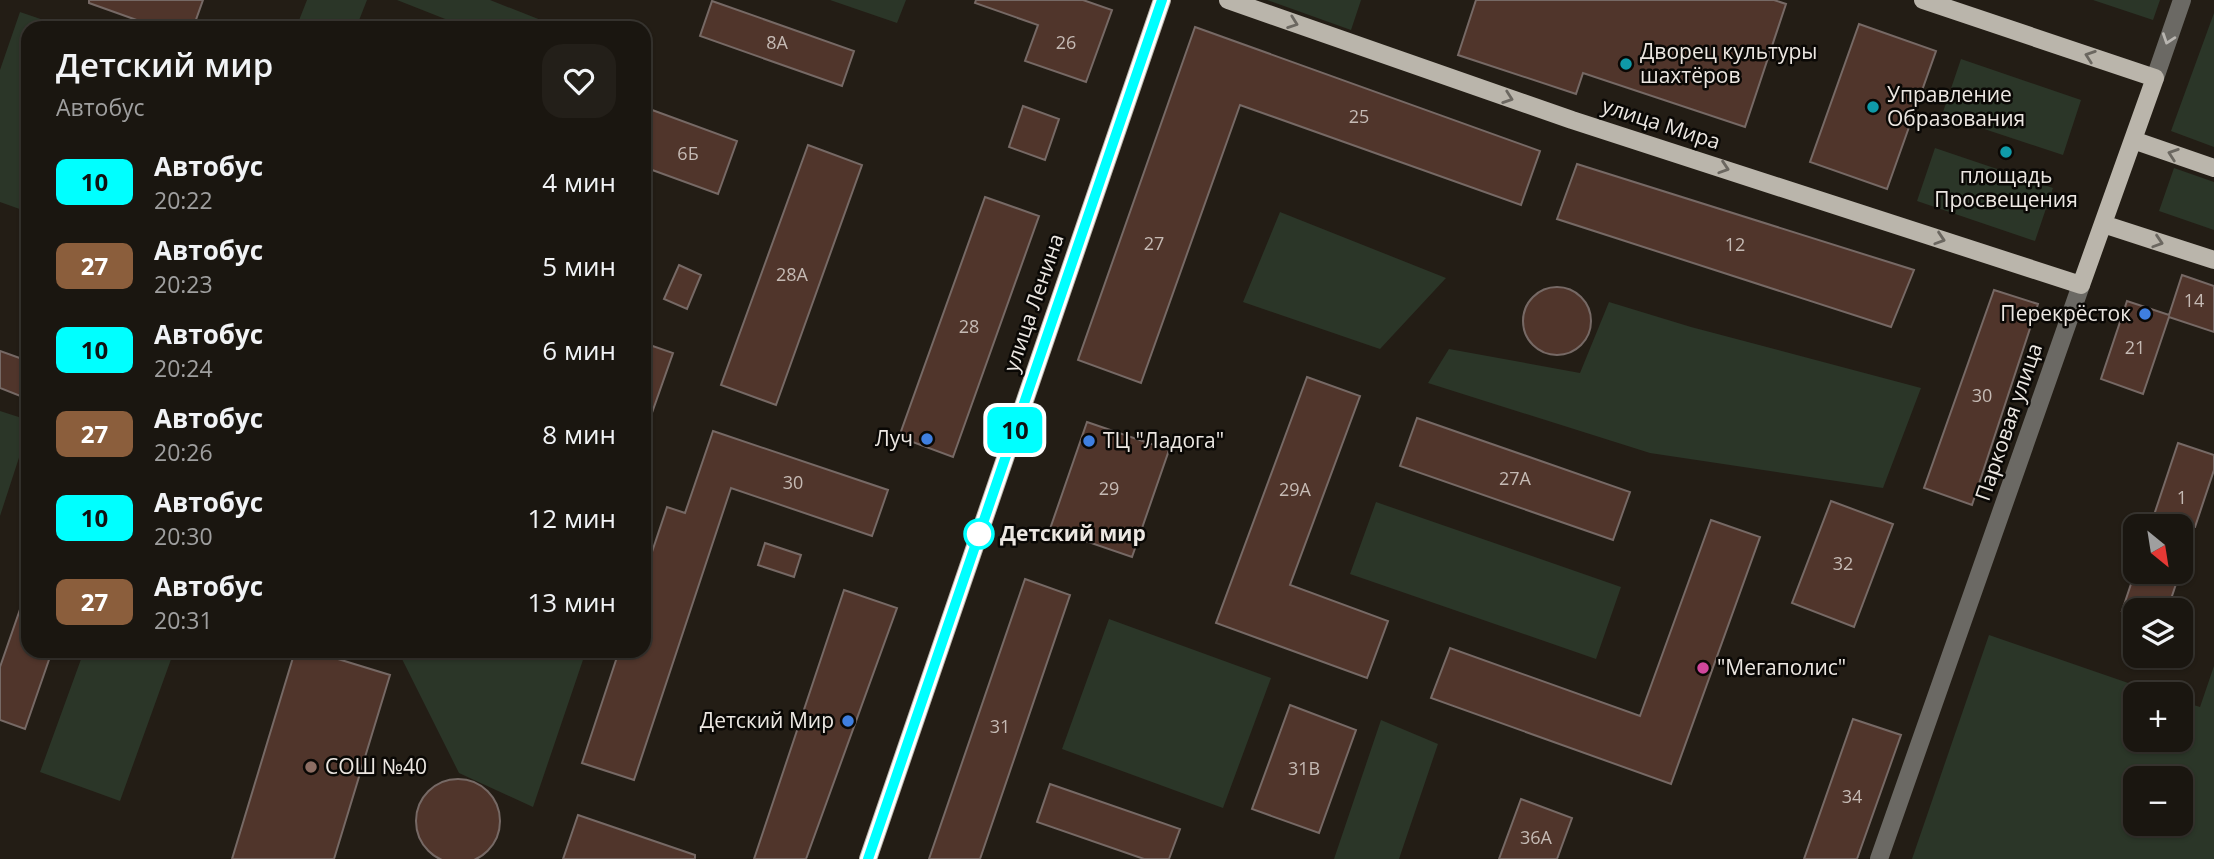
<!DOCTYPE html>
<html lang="ru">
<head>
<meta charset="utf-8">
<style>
  :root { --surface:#1a1610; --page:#231f19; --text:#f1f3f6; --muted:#9f9f9f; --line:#383530 }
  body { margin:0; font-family:"Open Sans",sans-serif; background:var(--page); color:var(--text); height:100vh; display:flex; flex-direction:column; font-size:26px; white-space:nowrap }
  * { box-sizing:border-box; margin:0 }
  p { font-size:23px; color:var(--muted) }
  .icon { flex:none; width:38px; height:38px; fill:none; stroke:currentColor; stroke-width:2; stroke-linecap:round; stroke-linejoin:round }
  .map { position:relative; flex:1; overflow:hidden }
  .panel { position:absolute; left:21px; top:21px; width:630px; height:637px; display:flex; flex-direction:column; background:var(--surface); border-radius:21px; box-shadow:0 2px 5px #0004,0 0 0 2px var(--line) }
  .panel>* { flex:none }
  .badge { padding:0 14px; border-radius:10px; font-size:24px; line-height:46px }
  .needle { width:46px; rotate:150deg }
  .fabs { position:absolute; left:2123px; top:514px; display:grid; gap:14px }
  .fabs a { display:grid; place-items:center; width:70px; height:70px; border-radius:14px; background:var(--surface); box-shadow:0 2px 5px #0004,0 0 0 2px var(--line); font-size:35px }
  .map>.badge { position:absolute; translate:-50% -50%; box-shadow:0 0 0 4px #fff }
  .round { display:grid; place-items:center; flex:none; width:74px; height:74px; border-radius:21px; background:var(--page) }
  .overview { display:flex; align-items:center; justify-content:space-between; height:119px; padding:0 35px }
  h1 { font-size:33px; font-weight:600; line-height:52px }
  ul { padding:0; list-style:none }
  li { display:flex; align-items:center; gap:21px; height:84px; padding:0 35px }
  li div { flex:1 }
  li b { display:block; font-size:26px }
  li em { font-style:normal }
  li .badge { min-width:77px; font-weight:700; text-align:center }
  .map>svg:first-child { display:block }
  .green { fill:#2b3628; fill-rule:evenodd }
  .building { fill:#50352b; stroke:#766965; stroke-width:2 }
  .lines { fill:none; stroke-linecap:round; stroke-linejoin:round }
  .minor { stroke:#6b6964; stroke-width:18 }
  .major { stroke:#bab5ab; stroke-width:18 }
  .oneway { stroke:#6b6760 }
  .oneway2 { stroke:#b8b5b0 }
  .line-casing { stroke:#fff; stroke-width:16 }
  .line { stroke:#0ff; stroke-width:10 }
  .culture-dot { fill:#0f9aa8; stroke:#0a0805; stroke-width:2.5 }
  .shop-dot { fill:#3f7fe0; stroke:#0a0805; stroke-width:2.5 }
  .stop-dot { fill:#fff; stroke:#0ff; stroke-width:3.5 }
  .hotel-dot { fill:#d1479c; stroke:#0a0805; stroke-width:2.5 }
  .education-dot { fill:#8d6e63; stroke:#0a0805; stroke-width:2.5 }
  .labels { text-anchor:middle; stroke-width:5; stroke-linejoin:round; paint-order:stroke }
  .number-label { font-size:18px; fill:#c5bab4 }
  .poi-label { font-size:21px; fill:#ece7e2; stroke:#0a0805; text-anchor:start }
  .street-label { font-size:21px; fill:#ece7e2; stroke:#0a0805 }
  .stop-label { font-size:21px; font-weight:bold; fill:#ece7e2; stroke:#0a0805; text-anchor:start }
</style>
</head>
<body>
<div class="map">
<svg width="2214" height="859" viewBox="0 0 2214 859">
  <rect width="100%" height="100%" fill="#231d15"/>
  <path class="green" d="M307 0H367L356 28H296Z
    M397 0H490L561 28H468Z
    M830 0H906L897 23Z
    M1267 0H1361L1351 30Z
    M2093 0H2160L2153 20Z
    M20 12 67 28H28V212L0 202V70Z
    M2214 13V147L2171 131Z
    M1961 59 2081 100 2063 155 1942 115Z
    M1935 148 2053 188 2035 241 1917 201Z
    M2174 168 2214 182V230L2159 211Z
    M1280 212 1446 278 1380 349 1243 302Z
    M1609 302 1691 327 1921 388 1883 488 1650 453 1428 383 1449 349 1580 373Z
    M0 411 28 420V430L0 516Z
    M1376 502 1621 587 1596 659 1350 574Z
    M1109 619 1271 678 1223 808 1062 749Z
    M1989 635 2163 695H2135V740H2180L2181 701 2200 707 2214 666V859H1912ZM2135 779H2180V824H2135Z
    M84 651H174L120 801 40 772Z
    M395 651H586L533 807 459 773 399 653Z
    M1381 720 1438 744 1399 859H1334Z"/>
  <path class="building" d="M89 0H203L193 28H159L89 3Z
    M976 0H1083L1112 10 1086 82 1025 61 1038 25 975 3Z
    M1476 0H1774L1786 4 1745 127 1583 73 1576 94 1458 55Z
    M712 1 854 51 842 86 700 36Z
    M1859 24 1936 51 1887 189 1810 162Z
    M1195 27 1540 151 1521 205 1240 105 1141 383 1078 360Z
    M1023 106 1059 119 1045 160 1009 147Z
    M644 107 737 141 718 194 644 167Z
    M808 145 862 165 776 405 721 385Z
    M1577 164 1914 270 1891 327 1557 219Z
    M985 197 1039 216 953 457 899 437Z
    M679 265 701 275 687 309 664 299Z
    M2182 275 2214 286V332L2169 317 2143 394 2101 379 2127 301 2169 315Z
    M1523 321a34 34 0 1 1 68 0a34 34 0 1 1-68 0Z
    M1994 290 2038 304 1972 505 1924 488Z
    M644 343 673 353 647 427H644Z
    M0 351 28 361V399L0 388Z
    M1307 377 1360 396 1290 585 1388 621 1367 678 1216 623Z
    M1417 418 1630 492 1613 540 1400 466Z
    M1087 422 1169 450 1132 557 1050 529Z
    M713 431 888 490 872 536 731 488 634 780 582 763 619 651H644V576L667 507 685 513Z
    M2178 443 2214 455V470L2195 527H2150Z
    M1831 501 1893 524 1854 627 1792 603Z
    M1711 520 1760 537 1671 784 1431 698 1450 648 1640 716Z
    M765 543 801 555 794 577 758 565Z
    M2135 572H2180L2167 611H2122Z
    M1025 579 1070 595 980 859H929Z
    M844 590 897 608 806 859H754Z
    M25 595 28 596V651H52L25 729 0 720V667Z
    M295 651H312L390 675 334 859H232Z
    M1290 705 1356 730 1319 833 1252 809Z
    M1853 719 1901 735 1857 859H1804Z
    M416 821a42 42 0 1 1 84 0a42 42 0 1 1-84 0Z
    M1050 784 1180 829 1169 859H1144L1037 822Z
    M1521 799 1572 818 1557 859H1499Z
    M578 815 695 855V859H563Z"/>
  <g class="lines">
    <path class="minor" d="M2155 78 2182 0
      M1879 859 2081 285"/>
    <path class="major" d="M1228 0 1572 120 2081 285 2155 78 1923 0
      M2133 140 2214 168
      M2103 224 2214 260
      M868 859 1162 0"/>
  </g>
  <defs><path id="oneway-chevron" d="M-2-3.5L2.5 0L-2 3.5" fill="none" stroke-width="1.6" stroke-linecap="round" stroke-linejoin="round" transform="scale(1.75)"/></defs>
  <g class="oneway">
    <use href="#oneway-chevron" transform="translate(1293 23) rotate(20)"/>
    <use href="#oneway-chevron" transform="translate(2090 56) rotate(-161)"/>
    <use href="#oneway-chevron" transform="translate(1508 98) rotate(19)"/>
    <use href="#oneway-chevron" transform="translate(2173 154) rotate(-161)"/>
    <use href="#oneway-chevron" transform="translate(1724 168) rotate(18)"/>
    <use href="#oneway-chevron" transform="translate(1940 239) rotate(18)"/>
    <use href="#oneway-chevron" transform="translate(2158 242) rotate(18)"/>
  </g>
  <use class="oneway2" href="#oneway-chevron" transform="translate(2168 39) rotate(109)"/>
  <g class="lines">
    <defs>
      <path id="line" d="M868 859 1162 0"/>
    </defs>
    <use href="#line" class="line-casing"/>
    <use href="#line" class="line"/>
  </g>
  <g class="culture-dot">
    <circle cx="1626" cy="64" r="7"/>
    <circle cx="1873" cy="107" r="7"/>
    <circle cx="2006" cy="152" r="7"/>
  </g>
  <g class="shop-dot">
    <circle cx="2145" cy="314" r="7"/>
    <circle cx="927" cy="439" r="7"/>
    <circle cx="1089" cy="441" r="7"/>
    <circle cx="848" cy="721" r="7"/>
  </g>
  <circle class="stop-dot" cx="979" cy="534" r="14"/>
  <circle class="hotel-dot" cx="1703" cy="668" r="7"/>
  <circle class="education-dot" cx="311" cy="767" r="7"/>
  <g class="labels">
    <g class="number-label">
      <text x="777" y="49">8А</text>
      <text x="1066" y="49">26</text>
      <text x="1359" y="123">25</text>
      <text x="688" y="160">6Б</text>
      <text x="1154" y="250">27</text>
      <text x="1735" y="251">12</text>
      <text x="792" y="281">28А</text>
      <text x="2194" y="307">14</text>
      <text x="969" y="333">28</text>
      <text x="2135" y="354">21</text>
      <text x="1982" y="402">30</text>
      <text x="1515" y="485">27А</text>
      <text x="793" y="489">30</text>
      <text x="1109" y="495">29</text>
      <text x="1295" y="496">29А</text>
      <text x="2182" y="504">1</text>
      <text x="1843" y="570">32</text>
      <text x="1000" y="733">31</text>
      <text x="1304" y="775">31В</text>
      <text x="1852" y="803">34</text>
      <text x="1536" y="844">36А</text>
    </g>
    <g class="poi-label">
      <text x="1640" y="59">Дворец культуры<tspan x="1640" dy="24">шахтёров</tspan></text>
      <text x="1887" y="102">Управление<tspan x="1887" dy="24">Образования</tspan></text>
      <text x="2006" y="183" text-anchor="middle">площадь<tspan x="2006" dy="24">Просвещения</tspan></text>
      <text x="2131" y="321" text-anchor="end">Перекрёсток</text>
      <text x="913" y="446" text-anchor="end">Луч</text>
      <text x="1103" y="448">ТЦ "Ладога"</text>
      <text x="1717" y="675">"Мегаполис"</text>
      <text x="834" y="728" text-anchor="end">Детский Мир</text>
      <text x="325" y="774">СОШ №40</text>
    </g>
    <g class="street-label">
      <text transform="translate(1661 124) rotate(18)" y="7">улица Мира</text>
      <text transform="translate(1034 303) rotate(-71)" y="7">улица Ленина</text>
      <text transform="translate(2009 422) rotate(-71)" y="7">Парковая улица</text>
    </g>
    <g class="stop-label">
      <text x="1000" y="541">Детский мир</text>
    </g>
  </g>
</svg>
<div class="fabs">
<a><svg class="needle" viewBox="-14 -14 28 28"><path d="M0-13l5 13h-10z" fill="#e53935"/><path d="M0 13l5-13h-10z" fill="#9f9f9f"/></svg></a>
<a><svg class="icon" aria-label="layers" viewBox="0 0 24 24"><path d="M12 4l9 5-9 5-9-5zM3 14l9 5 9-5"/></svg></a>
<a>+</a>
<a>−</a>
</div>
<b class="badge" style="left:1015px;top:430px;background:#0ff;color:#111">10</b>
<section class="panel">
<div class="overview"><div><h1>Детский мир</h1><p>Автобус</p></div><a class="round"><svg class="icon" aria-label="heart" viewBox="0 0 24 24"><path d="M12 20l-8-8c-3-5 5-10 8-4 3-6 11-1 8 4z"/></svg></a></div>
<ul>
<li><span class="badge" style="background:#0ff;color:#111">10</span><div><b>Автобус</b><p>20:22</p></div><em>4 мин</em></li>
<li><span class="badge" style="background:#8b5e3c;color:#fff">27</span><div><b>Автобус</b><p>20:23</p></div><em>5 мин</em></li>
<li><span class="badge" style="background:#0ff;color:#111">10</span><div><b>Автобус</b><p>20:24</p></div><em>6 мин</em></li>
<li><span class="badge" style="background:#8b5e3c;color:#fff">27</span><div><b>Автобус</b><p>20:26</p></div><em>8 мин</em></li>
<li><span class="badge" style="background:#0ff;color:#111">10</span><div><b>Автобус</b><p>20:30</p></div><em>12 мин</em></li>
<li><span class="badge" style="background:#8b5e3c;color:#fff">27</span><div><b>Автобус</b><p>20:31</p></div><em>13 мин</em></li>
</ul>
</section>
</div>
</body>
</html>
